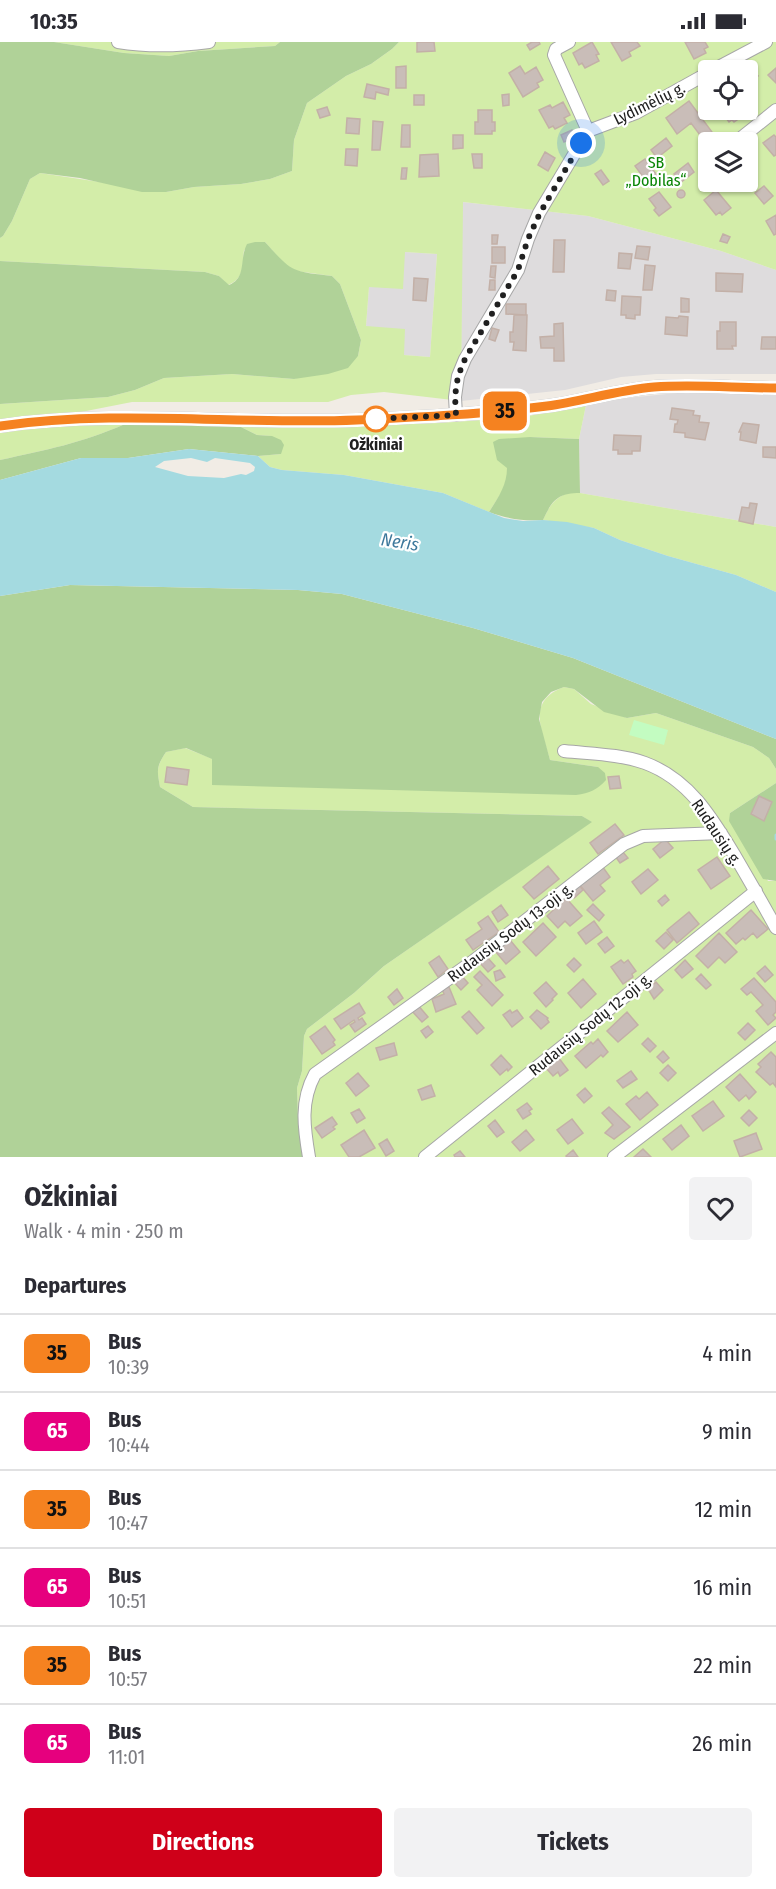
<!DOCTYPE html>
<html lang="en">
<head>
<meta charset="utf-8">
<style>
  :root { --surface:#fff; --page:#f2f2f3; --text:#2b2b33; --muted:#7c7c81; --line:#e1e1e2; --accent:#cf0019 }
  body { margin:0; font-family:"Fira Sans Condensed",sans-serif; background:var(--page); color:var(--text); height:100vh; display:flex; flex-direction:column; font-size:22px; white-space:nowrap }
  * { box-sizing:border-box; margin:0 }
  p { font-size:20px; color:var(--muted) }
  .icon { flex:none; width:33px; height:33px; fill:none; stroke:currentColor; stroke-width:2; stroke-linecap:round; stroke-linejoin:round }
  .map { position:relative; height:1115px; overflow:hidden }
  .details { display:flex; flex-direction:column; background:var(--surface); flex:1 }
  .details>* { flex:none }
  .badge { padding:0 12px; border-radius:9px; font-size:21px; line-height:39px }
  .tools { position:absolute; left:698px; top:18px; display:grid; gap:12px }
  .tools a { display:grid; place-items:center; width:60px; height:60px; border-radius:6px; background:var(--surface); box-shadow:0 2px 4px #0004; font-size:30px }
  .you { position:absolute; width:30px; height:30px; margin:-15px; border:4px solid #fff; border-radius:50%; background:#1a73e8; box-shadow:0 0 0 9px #1a73e833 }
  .map>.badge { position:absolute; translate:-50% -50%; box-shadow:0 0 0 3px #fff }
  h2 { padding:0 24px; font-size:22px; line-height:54px }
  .round { display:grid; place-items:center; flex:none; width:63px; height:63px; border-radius:6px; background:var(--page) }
  .head { display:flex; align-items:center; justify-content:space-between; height:102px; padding:0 24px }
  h1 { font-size:28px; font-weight:700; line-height:45px }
  .primary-button { display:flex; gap:12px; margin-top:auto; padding:12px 24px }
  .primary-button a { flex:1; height:69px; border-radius:6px; background:var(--accent); color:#fff; font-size:24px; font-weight:700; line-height:69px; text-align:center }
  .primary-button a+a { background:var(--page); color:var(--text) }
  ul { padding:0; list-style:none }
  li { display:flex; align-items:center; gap:18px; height:78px; padding:0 24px; border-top:2px solid var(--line) }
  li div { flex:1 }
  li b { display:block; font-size:22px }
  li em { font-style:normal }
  li .badge { min-width:66px; font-weight:700; text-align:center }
  .status { display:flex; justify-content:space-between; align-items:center; height:42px; padding:0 30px; background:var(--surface); direction:ltr }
  .status svg { height:16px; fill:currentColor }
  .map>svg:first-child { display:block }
  .residential { fill:#dedcdd }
  .grass { fill:#d3eda9; fill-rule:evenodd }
  .forest { fill:#b0d298 }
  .park { fill:#c3fcc1 }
  .water { fill:#a4dae0; fill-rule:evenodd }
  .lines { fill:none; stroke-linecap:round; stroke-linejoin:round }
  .stream { stroke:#a4dae0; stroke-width:3 }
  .building { fill:#c9bdb8; stroke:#c3b0a7; stroke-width:1.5 }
  .street-casing { stroke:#a7a7a7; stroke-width:14 }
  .street { stroke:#fff; stroke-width:12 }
  .line-casing { stroke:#fff; stroke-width:14 }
  .line { stroke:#f58220; stroke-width:9 }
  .walk { stroke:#202020; stroke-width:6; stroke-dasharray:0 10.8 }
  .stop-dot { fill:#fff; stroke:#f58220; stroke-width:3 }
  .labels { text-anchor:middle; stroke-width:4.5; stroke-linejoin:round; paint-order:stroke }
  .street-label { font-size:16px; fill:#202020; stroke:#fff }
  .park-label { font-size:16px; fill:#0b8506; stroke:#fff }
  .stop-label { font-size:16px; font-weight:bold; fill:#202020; stroke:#fff }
  .water-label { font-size:18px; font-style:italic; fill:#3e799c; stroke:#fff }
</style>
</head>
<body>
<div class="status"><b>10:35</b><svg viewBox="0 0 49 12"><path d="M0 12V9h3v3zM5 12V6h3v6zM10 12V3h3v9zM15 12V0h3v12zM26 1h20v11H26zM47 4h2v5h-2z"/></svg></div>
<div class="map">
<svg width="776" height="1115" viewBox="0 0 776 1115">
  <rect width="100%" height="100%" fill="#f1ece5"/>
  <path class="residential" d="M462 160 588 174 721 209 776 228V332H656L621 335 565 348 461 359Z
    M405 210 437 212 430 315 404 313 366 284 369 245Z
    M687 350 776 352V485L580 451 579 397 586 363 616 357Z"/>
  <path class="grass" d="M54 0H280L275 4 198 9 169 14 124 11Z
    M399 0H776V228L721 209 588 174 463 160 461 359 384 350 351 353 328 360H132L76 371 31 374 0 378V362L108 355 135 348 164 336 232 332 294 337 358 314 361 298 340 242 332 234 296 229 286 224 265 200 244 208C242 224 245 236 228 243L219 234 205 230 0 219V196L3 194 12 179 30 137 40 131 166 150 194 145 241 142 270 137 292 129 294 98 307 61 346 34 371 22 392 7ZM708 28H747V68H708ZM708 100H747V140H708ZM405 210 437 212 430 315 404 313 405 287 366 284 369 245 403 247Z
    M586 363 579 397 530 395 507 425V435L503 448 489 470 443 451 344 433 282 428 270 425 258 414 281 412 271 394 257 393 239 384H332L440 381 523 375Z
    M125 382C82 401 46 408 0 418V391L52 384Z
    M568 451H580L776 485V550L736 533 668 514 620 498 594 486 543 478C549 465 554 456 568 451Z
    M564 645 574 647 591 662 627 676 656 671 753 705 769 716 776 727V741L730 771 768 839H776V1115H305L298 1075 297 1046 302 1029 304 994 307 987 354 951 384 924 591 780 582 774 193 765 160 745C157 729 156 725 166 710L185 706 213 717 212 742 598 725 550 718C542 688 526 659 564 645Z"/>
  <path class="forest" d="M0 0H54L124 11 169 14 198 9 275 4 280 0H399L392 7 371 22 346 34 307 61 294 98 292 129 270 137 241 142 194 145 166 150H142L80 136 40 131 30 137 12 179 3 194 0 196Z
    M255 200H265C293 231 291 229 332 234L340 242 361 298 358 314 348 326 328 332 294 337 232 332 164 336 135 348 108 355 0 362V219L205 230 219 234 229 243C247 236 239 217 247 202Z
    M125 382 239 384 257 393 272 394 281 398 284 403 281 412 258 414 189 407 128 416H81L0 438V418C46 408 82 401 125 382Z
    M530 395 579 397 580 451C557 451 552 459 543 478 523 479 508 477 489 470 498 456 507 443 507 426L497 418 493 400 499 397Z
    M70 543 298 548 342 552 473 586 573 616 776 697V727L769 716 753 705 656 671 627 676 604 670 574 647 564 645 551 650 542 660 539 677 550 718 598 725 605 731 606 738C597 748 590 751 576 753L212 743V717L186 706 166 710C156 725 157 728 160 745L193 765 582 774 592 780 384 924 354 951 307 987 304 994 302 1029 297 1046 298 1075 305 1115H0V554Z
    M776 741V839L763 837 729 779 730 771Z"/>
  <path class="park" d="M634 678 668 688 664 703 629 693Z"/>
  <path class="water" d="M189 407 258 414 270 425 282 428 344 433 443 451 504 476 523 479 543 478 567 480 594 486 620 498 668 514 736 533 776 550V697L573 616 473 586 342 552 298 548 70 543 0 554V438L81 416H128ZM191 416 207 420 215 416 250 421 255 425 254 429 246 433 241 432 224 436 188 434 155 425 164 419Z"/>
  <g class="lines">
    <path class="stream" d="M776 793V797"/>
  </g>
  <path class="building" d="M417 0H434L435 9 417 10Z
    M532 0H539L540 2 530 8 527 3Z
    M592 0 599 12 596 13 599 19 585 26 582 21 579 23 573 11Z
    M611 0H637L640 4 629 10 631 14 622 19Z
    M685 0H705L708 5 704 7 706 11 694 17Z
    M747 21 758 34 747 43V28H743L742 25Z
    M406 24V46H396V25Z
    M520 24 525 32 536 25 543 38 537 41 539 45 523 55 509 31Z
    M776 26V41L768 33Z
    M367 42 389 47 388 53 376 50 375 57 364 55Z
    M509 52V63L503 64 502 53Z
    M414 53H424V63H414Z
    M689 59 712 90 703 97 691 81 677 92 666 76Z
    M563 60 570 73 564 76 567 81 555 87 553 84 549 86 539 68 550 63 552 66Z
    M327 65 330 73 320 76 317 68Z
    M478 68H492V80H495V89H492V92H475V80H478Z
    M720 68H745L747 71 734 80 732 78 729 80Z
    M347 76 360 77 359 92 346 91Z
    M373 79 383 80 380 108H372Z
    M402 83H410V105H401Z
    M572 88 575 95 564 100 561 93Z
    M453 93H463V106L453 107Z
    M774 93 776 95V113L774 114 763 101Z
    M666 96 672 104 657 116 651 108Z
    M346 107H358L357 124 345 123Z
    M545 110 555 116 548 129 538 123Z
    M438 112 439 134 419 135 420 113Z
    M472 112H482V126H474Z
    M645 117 659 136 649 143 635 124Z
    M688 121 694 130 680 141 674 132Z
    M747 124 754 133 747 139Z
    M402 126H407L406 137H401Z
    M601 128 609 139 603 143 595 132Z
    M732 140H747L738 147Z
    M764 144 773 154 764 162 755 151Z
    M677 152a4 4 0 1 1 8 0a4 4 0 1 1-8 0Z
    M716 148 731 166 722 173 720 170 716 173 704 158Z
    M659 150 671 165 659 174 654 168 656 166 649 157Z
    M776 173V192L774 193 766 179Z
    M723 192 730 195 727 201 720 199Z
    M492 193H498L497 202H492Z
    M554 198H565L564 230H553Z
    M637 204 650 205 648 218 635 216Z
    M492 205H505V221H492Z
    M619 211 632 212 630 227 618 226Z
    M645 223 655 224 652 248H643Z
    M491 224H496L495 236 490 235Z
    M716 231 743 232 742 250 716 249Z
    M414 236 428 237 426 259 413 258Z
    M490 238H495V248H489Z
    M607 248 616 249 615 259 606 258Z
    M622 254 641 255 640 273H635V277L626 276V273H621Z
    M681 256 689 257V270H681Z
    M506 262H526V273L506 272Z
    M514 273H527L526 309 513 308 514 300H510V290H513Z
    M679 274 688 275 687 294 665 292 666 275 678 276Z
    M720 280H736V304H732L733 307H717V289H720Z
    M563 281 564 319H554V306H541L540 295 554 294V282Z
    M492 286 499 288 495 299 489 297Z
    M762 295H776V307H761Z
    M672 366 694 369 693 373 700 374 699 380 709 381 705 398 685 395V391L674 390 675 382H677L678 378 670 377Z
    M743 381 759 383 756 401 740 398 741 390H739Z
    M614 393 641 394 640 409H632V412H618V408H613Z
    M763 405H776V416L763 415Z
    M750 461 757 462 753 482 739 479 742 465 749 466Z
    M167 725 189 728 187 743 165 740Z
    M619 734 621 746 610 747 608 735Z
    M759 754 772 760 764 779 751 772Z
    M615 782 624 793 598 812 590 801Z
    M665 797 673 806 660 816 653 807Z
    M622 809 628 816 620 821 615 814Z
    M717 815 730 834 711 847 698 828Z
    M548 824 559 837 534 857 523 845Z
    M602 824 610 835 600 843 605 849 593 859 579 842Z
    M648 827 658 838 641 852 632 840Z
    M579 843 583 848 574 856 570 850Z
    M665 853 669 858 662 864 658 859Z
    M566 856 582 874 570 884 565 879 558 886 547 874Z
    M593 862 604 873 599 879 587 868Z
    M501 863 508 873 498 880 492 870Z
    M751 868 768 887 757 896 753 891 745 898 743 896 736 902 726 891Z
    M689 870 699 882 677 901 667 888Z
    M488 874 499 890 473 908 466 898 482 887 478 881Z
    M594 879 602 890 586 902 578 891Z
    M543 881 556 895 536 914 523 900Z
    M666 890 673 898 664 907 656 899Z
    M719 891 737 910 725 921 719 915 708 926 696 914Z
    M607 895 614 904 605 911 598 902Z
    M510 898 520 910 506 922 495 909Z
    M439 914 448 927 438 935 429 921Z
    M487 915 495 924 488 930 480 921Z
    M574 916 581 923 574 930 567 923Z
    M621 918 624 921 628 918 636 929 632 932 633 935 623 942 611 925Z
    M685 918 693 927 682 936 675 928Z
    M765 924 773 933 765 940 757 931Z
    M500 928 505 935 496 939 494 930Z
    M480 929 503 953 492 964 477 948 482 943 474 935Z
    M701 932 711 943 706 947 696 937Z
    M461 933 468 941 461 948 453 939Z
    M754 936 776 960V970L773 973 776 976 768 983 756 969 763 963 751 950 747 953 741 947Z
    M583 937 596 952 581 966 568 951Z
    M546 940 557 952 552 957 553 958 546 965 534 951Z
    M656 940 663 948 654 957 648 947Z
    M449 945 456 962 436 970 432 957 444 952 442 947Z
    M397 947 403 956 394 963 388 955Z
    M359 961 365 971 358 976 359 978 362 976 366 982 355 990 350 983 355 980 354 978 341 987 334 977Z
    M417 962 428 975 422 980 411 968Z
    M510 968 512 971 517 968 523 976 512 985 503 973Z
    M537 968 548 976 547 977 549 980 541 987 530 975Z
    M469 969 484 986 477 992 462 975Z
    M627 970 638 983 618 1000 607 989Z
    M748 981 755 988 745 998 738 991Z
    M325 984 335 998 333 1000 335 1003 322 1012 310 995Z
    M428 984 433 990 426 996 421 989Z
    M648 996 656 1004 650 1010 642 1002Z
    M598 997 608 1010 603 1015 601 1013 586 1026 575 1014 591 1000 593 1002Z
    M394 1001 397 1013 380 1018 376 1006Z
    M663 1009 669 1016 663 1021 657 1015Z
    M771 1010 776 1015V1045L773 1041 770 1043 756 1030 761 1025 758 1022Z
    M501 1013 512 1025 508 1029 507 1027 500 1033 491 1023Z
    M558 1015 568 1028 560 1034 558 1030 553 1034 546 1026Z
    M668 1023 676 1031 668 1039 660 1031Z
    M631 1029 637 1037 623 1046 617 1039Z
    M358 1031 369 1044 356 1054 346 1041Z
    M740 1032 756 1050 749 1057 746 1053 739 1059 726 1045Z
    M431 1043 435 1054 422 1058 418 1048Z
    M585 1046 592 1054 584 1061 577 1053Z
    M647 1050 658 1063 640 1078 626 1062 636 1054 639 1057Z
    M713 1059 724 1074 703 1089 692 1074Z
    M527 1061 532 1067 529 1069 531 1072 523 1077 517 1068Z
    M609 1065 630 1085 614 1097 605 1091 613 1083 602 1071Z
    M359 1067 365 1076 357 1081 351 1071Z
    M749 1068 757 1076 749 1084 741 1076Z
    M332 1075 337 1082 333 1085 335 1087 322 1096 315 1086Z
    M572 1077 583 1091 568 1102 557 1088Z
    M495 1078 504 1090 497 1095 488 1084Z
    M681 1083 689 1094 672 1108 663 1097Z
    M364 1088 375 1106 359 1115H349L341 1103Z
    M526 1088 534 1098 520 1109 512 1100Z
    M756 1091 762 1107 740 1115 734 1099Z
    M387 1097 394 1109 386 1114 379 1102Z
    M643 1107 651 1115H634Z
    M573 1108 578 1115H567L566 1114Z
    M460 1109 465 1115H455L454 1113Z"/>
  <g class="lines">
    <defs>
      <path id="street" d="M118 0C148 5 179 4 209 0
        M713 28 766 0
        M588 89 636 71 708 31
        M736 100 776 68
        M705 128 708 125
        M456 373 455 355 458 334 465 317 518 228 528 197 539 171 588 89 554 13 556 7 569 0
        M0 384C119 367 238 383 357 378 421 375 484 372 547 364 583 359 618 348 654 345 695 342 735 346 776 346
        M564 709C591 712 619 712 645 721 689 737 712 776 735 814 749 838 763 862 776 886
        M309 1115C304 1086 300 1059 315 1032L472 920 624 802 643 794 721 791
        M425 1115 756 849
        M614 1115 776 991"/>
    </defs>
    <use href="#street" class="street-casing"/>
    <use href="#street" class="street"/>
  </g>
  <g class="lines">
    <defs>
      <path id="line" d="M0 384C119 367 238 383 357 378 421 375 484 372 547 364 583 359 618 348 654 345 695 342 735 346 776 346"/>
    </defs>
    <use href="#line" class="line-casing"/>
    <use href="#line" class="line"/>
    <path class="walk" d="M376 377H374L456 373 455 354 458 334 465 317 518 228 528 197 540 171 581 101"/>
  </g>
  <circle class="stop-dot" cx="376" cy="377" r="12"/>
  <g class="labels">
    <g class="street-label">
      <text transform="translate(649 61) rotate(-26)" y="6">Lydimėlių g.</text>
      <text transform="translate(717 790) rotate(56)" y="6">Rudausių g.</text>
      <text transform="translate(510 890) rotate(-37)" y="6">Rudausių Sodų 13-oji g.</text>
      <text transform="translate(590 982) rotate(-39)" y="6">Rudausių Sodų 12-oji g.</text>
    </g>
    <g class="park-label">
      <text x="656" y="126">SB<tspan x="656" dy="18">„Dobilas“</tspan></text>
    </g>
    <g class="stop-label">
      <text x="376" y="408">Ožkiniai</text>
    </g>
    <g class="water-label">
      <text transform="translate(400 500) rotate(9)" y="6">Neris</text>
    </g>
  </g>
</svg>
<div class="tools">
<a><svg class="icon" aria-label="locate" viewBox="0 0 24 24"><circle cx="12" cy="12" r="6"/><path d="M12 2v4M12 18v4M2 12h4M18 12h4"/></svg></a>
<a><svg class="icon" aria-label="layers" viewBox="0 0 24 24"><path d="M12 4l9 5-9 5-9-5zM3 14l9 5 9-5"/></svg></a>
</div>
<div class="you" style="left:581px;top:101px"></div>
<b class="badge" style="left:505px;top:369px;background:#f58220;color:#111">35</b>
</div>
<section class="details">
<div class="head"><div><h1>Ožkiniai</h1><p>Walk · 4 min · 250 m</p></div><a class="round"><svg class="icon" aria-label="heart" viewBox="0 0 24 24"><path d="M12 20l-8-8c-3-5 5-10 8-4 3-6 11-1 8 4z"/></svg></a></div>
<h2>Departures</h2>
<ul>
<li><span class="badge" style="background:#f58220;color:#111">35</span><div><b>Bus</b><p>10:39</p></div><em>4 min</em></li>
<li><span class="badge" style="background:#e6007e;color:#fff">65</span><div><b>Bus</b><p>10:44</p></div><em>9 min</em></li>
<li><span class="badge" style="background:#f58220;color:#111">35</span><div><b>Bus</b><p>10:47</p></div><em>12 min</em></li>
<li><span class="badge" style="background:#e6007e;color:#fff">65</span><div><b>Bus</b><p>10:51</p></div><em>16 min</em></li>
<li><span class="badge" style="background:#f58220;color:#111">35</span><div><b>Bus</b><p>10:57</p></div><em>22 min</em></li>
<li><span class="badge" style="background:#e6007e;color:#fff">65</span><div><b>Bus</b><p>11:01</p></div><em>26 min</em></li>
</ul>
<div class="primary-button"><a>Directions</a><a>Tickets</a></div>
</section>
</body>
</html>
